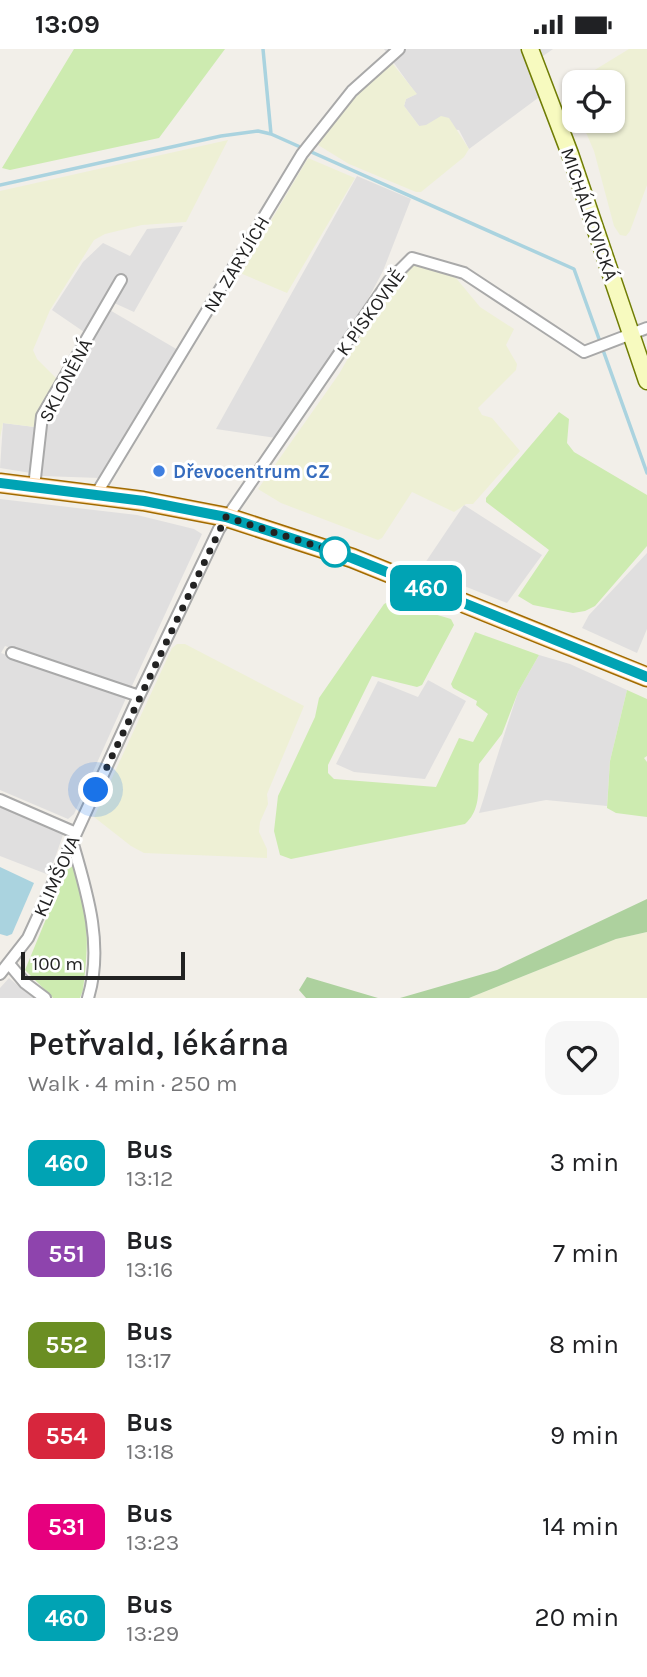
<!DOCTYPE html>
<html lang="en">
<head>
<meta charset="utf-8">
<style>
  :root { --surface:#fff; --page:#f6f6f6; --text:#202124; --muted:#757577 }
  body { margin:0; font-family:Karla,sans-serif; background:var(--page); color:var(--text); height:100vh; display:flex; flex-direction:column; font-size:26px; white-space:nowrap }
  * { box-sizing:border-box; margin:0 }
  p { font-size:23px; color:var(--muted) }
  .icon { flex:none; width:38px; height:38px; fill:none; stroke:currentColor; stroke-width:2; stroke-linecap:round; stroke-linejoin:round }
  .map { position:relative; height:949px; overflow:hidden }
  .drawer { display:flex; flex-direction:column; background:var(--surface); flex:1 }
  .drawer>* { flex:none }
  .badge { padding:0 14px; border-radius:10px; font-size:24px; line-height:46px }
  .buttons { position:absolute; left:562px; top:21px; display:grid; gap:14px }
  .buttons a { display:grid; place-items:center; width:63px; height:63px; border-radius:14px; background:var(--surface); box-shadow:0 2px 5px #0004; font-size:35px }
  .scale { position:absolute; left:21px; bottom:18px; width:164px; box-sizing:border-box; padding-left:7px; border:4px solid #222; border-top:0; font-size:19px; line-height:24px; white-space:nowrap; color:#222; -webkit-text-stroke:5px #fff; paint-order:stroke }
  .you { position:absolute; width:35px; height:35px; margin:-18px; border:5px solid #fff; border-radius:50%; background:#1a73e8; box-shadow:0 0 0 10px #1a73e833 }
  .map>.badge { position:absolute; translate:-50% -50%; box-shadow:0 0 0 4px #fff }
  .round { display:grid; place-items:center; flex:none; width:74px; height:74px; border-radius:21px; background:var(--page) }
  .head { display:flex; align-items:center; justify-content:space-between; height:119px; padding:0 28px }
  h1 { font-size:33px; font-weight:600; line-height:52px }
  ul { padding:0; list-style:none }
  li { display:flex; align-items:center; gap:21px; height:91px; padding:0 28px }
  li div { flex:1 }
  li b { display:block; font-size:26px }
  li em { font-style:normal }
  li .badge { min-width:77px; font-weight:700; text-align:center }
  .status { display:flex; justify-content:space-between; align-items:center; height:49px; padding:0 35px; background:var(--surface); direction:ltr }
  .status svg { height:19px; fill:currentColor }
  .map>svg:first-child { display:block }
  .residential { fill:#e0dfdf }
  .farmland { fill:#eef0d5 }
  .grass { fill:#cdebb0 }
  .forest { fill:#add19e }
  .water { fill:#aad3df }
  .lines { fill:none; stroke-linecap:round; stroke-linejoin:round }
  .stream { stroke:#aad3df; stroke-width:3.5 }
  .street-casing { stroke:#a9a9a9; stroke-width:14 }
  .secondary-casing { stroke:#707d05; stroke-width:19 }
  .primary-casing { stroke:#a06b00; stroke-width:21 }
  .street { stroke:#fff; stroke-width:10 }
  .secondary { stroke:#f7fabf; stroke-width:16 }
  .primary { stroke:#fcd6a4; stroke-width:18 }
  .line-casing { stroke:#fff; stroke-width:16 }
  .line { stroke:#00a3b4; stroke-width:10 }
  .walk { stroke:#222; stroke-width:7; stroke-dasharray:0 12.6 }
  .shop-dot { fill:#3f7fe0; stroke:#fff; stroke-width:2.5 }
  .stop-dot { fill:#fff; stroke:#00a3b4; stroke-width:3.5 }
  .labels { text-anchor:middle; stroke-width:6; stroke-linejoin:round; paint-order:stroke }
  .street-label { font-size:19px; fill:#222; stroke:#fff }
  .shop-label { font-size:19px; font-weight:bold; fill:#366cbe; stroke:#fff; text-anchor:start }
</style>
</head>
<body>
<div class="status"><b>13:09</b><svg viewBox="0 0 49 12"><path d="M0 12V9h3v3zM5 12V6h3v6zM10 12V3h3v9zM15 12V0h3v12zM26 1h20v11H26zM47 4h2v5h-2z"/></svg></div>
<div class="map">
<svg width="647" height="949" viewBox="0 0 647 949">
  <rect width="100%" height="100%" fill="#f2efe9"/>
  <path class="residential" d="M384 0H553L529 17 542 46 469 100 459 81 419 77 404 57 406 50 416 45Z
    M357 127 411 150 383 222 353 278 276 389 216 380Z
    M183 177 134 263 112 253 126 231 120 227 87 285 52 261 83 213 103 194 130 207 147 180Z
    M108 260 178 301 100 429 42 427 45 369Z
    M3 374 35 378 31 424 0 419Z
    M0 450 137 466 194 480 202 485 131 639 5 597 1 604 127 647 74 765 68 770 0 741Z
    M464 456 542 506 507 554 421 520Z
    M647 504V580L637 604 582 579 589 566Z
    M539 606 570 615 627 641 610 712 607 757 546 751 479 764 518 643Z
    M428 631 466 652 425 730 354 723 336 715 378 632 418 648Z
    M0 758 63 786 49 826 0 807Z
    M9 929 28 945 34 949H0V939Z"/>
  <path class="farmland" d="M629 0H647V136L630 182 626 187 620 186 614 177 594 102 581 72H612V33H575Z
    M392 14 417 45 406 50 404 57 419 77 426 76 441 67 449 69 469 100 464 108 421 143H416L349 115 318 96 347 56Z
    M228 91 186 173 142 176 105 185 94 191 50 261 33 301 37 310 58 331 35 378 3 374 0 389V142Z
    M308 109 355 129 287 244 240 224Z
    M416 213 456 229 480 258 514 280 506 296 517 315 516 321 478 359 482 366 492 369 520 402 473 455H466L454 463 412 443 382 489 378 491 281 454 258 440 339 325 388 239Z
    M177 595H185L304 657 267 745 268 755 260 773 259 783 267 800V809L144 804 131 797 94 768 172 599Z
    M647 883V949H469L616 890Z"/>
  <path class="grass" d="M74 0H225L159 89 10 121 2 119Z
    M559 363 569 370 567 394 574 403 647 446V497L595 557 585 562 573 564 533 556 518 547 549 501 486 453V449Z
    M390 552 451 570 454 576 422 636 417 638 372 627 328 716V724L334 730 436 738 459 689 473 693 488 665 476 656 477 652 453 639 451 635 475 583 539 606 518 643 502 685 479 715C477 736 483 759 465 775L291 810 280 806 274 782 278 747 315 668 319 649 384 555Z
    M627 641 647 650V707L644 709 647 713V768L616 764 607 759 610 712Z
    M75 817C89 865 89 892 83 941L80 949H53L25 921 67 819Z"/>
  <path class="forest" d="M647 850V883L616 890 469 949H400L497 921Z
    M307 928 378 949H306L299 941Z"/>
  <path class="water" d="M0 818 34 834 12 885 7 887 0 885Z"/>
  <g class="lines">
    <path class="stream" d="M263 0 271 85
      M0 136 221 87 258 82 271 85 574 220 647 424"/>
    <defs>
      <path id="street" d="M34 438 42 367 121 231
        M95 447 302 105 352 42 399 0
        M12 604 139 647
        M0 751 76 784
        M72 792C87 843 104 897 88 949
        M10 916 25 934 45 949
        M0 925 28 889 139 647 219 480 389 232 412 209 464 224 584 303 647 279"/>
      <path id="secondary" d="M530 0 570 105 647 332"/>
      <path id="primary" d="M0 434 143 452 226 468 352 509 647 628"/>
    </defs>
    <use href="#street" class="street-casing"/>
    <use href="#secondary" class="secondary-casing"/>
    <use href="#primary" class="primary-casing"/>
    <use href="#street" class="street"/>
    <use href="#secondary" class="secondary"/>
    <use href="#primary" class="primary"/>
  </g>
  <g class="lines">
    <defs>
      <path id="line" d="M0 434 144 452 226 468 352 509 647 628"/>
    </defs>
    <use href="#line" class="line-casing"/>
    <use href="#line" class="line"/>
    <path class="walk" d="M96 741 226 468 335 503"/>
  </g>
  <circle class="shop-dot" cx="159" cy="422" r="7"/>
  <circle class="stop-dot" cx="335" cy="503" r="14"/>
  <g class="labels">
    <g class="street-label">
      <text transform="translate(590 165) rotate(71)" y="7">MICHÁLKOVICKÁ</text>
      <text transform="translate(236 215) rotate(-59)" y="7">NA ZARYJÍCH</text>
      <text transform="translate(370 263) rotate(-54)" y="7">K PÍSKOVNĚ</text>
      <text transform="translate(65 331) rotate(-62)" y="7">SKLONĚNÁ</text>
      <text transform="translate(56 827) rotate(-66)" y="7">KLIMŠOVA</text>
    </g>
    <g class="shop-label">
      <text x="173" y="429">Dřevocentrum CZ</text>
    </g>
  </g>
</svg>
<div class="buttons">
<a><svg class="icon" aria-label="locate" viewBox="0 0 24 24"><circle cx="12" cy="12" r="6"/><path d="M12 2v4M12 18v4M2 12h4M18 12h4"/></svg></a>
</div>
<div class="scale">100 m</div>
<div class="you" style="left:96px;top:741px"></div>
<b class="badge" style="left:426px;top:539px;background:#00a3b4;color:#fff">460</b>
</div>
<section class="drawer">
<div class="head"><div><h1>Petřvald, lékárna</h1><p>Walk · 4 min · 250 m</p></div><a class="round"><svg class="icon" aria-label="heart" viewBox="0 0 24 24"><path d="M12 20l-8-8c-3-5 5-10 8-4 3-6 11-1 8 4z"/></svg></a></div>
<ul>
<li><span class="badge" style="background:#00a3b4;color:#fff">460</span><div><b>Bus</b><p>13:12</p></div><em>3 min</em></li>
<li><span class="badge" style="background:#8e44ad;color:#fff">551</span><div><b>Bus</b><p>13:16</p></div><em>7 min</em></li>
<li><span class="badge" style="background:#6b8e23;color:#fff">552</span><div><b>Bus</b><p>13:17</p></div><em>8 min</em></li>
<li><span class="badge" style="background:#d7263d;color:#fff">554</span><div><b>Bus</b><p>13:18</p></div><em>9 min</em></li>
<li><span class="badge" style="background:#e6007e;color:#fff">531</span><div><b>Bus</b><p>13:23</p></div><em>14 min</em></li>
<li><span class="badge" style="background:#00a3b4;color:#fff">460</span><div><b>Bus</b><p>13:29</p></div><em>20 min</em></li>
</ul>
</section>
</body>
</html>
